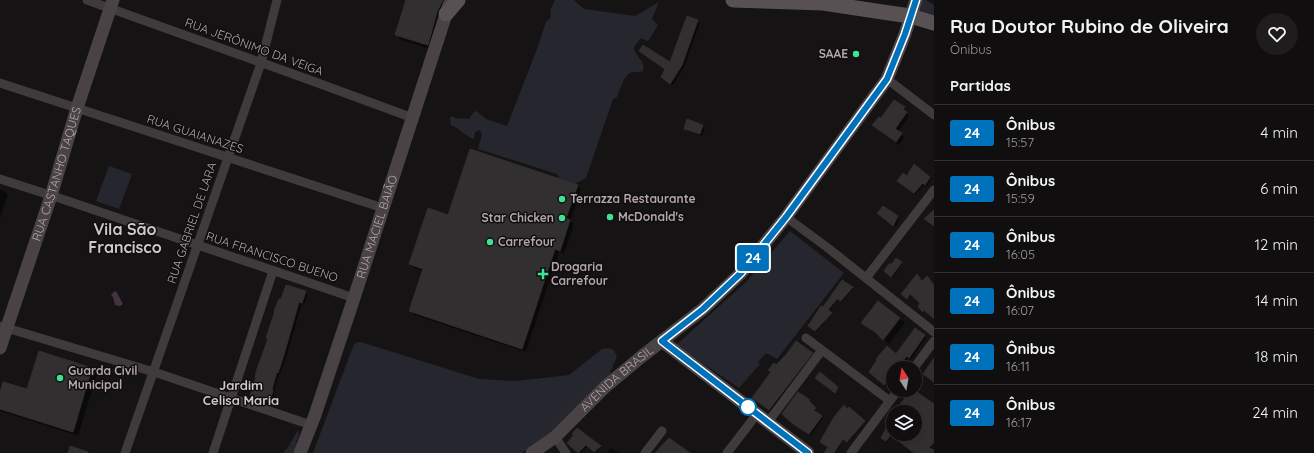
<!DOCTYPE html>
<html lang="pt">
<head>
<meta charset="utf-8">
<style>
  :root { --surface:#100e0f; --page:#1e1c1d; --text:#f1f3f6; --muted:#9c9c9e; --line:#302e2f }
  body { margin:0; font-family:Quicksand,sans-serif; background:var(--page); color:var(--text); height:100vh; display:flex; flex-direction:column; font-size:15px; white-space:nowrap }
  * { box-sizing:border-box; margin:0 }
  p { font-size:13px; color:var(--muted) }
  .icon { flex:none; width:22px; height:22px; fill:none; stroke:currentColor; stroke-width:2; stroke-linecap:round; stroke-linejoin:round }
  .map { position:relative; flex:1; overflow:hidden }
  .details { display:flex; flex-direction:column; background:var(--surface); width:380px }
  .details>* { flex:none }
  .badge { padding:0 8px; border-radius:3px; font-size:14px; line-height:26px }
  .needle { width:26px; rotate:349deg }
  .controls { position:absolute; left:886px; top:361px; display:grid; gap:8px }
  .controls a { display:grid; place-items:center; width:36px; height:36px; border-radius:50%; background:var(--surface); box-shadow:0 4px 16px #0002,0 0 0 1px var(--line); font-size:20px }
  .map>.badge { position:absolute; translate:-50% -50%; box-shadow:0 0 0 2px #fff }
  h2 { padding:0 16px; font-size:15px; line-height:36px }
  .round { display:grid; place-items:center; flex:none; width:42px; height:42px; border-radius:21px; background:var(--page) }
  .headline { display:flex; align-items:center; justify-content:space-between; height:68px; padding:0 16px }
  h1 { font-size:19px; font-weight:800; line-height:30px }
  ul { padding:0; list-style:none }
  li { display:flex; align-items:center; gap:12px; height:56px; padding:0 16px; border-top:1px solid var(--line) }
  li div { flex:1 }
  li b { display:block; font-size:15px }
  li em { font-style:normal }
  li .badge { min-width:44px; font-weight:700; text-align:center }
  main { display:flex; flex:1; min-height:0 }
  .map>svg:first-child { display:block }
  .green { fill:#26262e }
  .water { fill:#44333f }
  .shadow { fill:#0007 }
  .building { fill:#312f2f; stroke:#312e2e }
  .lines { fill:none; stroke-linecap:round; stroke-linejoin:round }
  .street { stroke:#3f3a3b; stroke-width:9 }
  .secondary { stroke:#494346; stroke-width:13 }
  .primary { stroke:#585154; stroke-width:15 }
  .line-casing { stroke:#fff; stroke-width:9 }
  .line { stroke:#0072bc; stroke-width:6 }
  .poi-dot { fill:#3de392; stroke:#100e0f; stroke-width:1.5 }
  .stop-dot { fill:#fff; stroke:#0072bc; stroke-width:2 }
  .labels { text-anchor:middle; stroke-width:3; stroke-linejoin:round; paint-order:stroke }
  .street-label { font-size:12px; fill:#b4a6ad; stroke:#100e0f }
  .poi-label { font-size:12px; font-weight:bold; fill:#b4a6ad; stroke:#100e0f; text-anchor:start }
  .neighbourhood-label { font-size:13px; font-weight:bold; fill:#d1c7cb; stroke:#100e0f }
  .district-label { font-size:16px; font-weight:bold; fill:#d1c7cb; stroke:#100e0f }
</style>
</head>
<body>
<main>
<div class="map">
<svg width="934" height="453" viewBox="0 0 934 453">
  <rect width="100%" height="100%" fill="#151314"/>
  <path class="green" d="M555 0H574L584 9 635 16 659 2 652 19 658 25 649 40 647 41 641 38 634 47C634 57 646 60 643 71 639 73 633 71 630 73 623 77 620 90 617 97L613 99 586 178 575 184 559 178 557 174 478 149 482 134 480 130 475 132 474 139C464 136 461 129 451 125L450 118 451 116 456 118 469 119 474 112 476 111 486 119 507 126 537 49 546 22 551 17 550 10Z
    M922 0H926L934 5V15L919 10Z
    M109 166 132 174 119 209 96 201Z
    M790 231 844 273 777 359 766 353 758 362 760 364 739 388 676 345 745 283Z
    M358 342H361L479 379 516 381 569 375 602 349 609 348 614 350 617 357 613 365 612 370H610L611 376 554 430 522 453H313L354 344Z
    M298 430 299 434 293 453H283L288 447Z"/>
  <path class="water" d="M116 291 123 304 120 306 115 305 113 297 111 295 114 292Z"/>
  <path class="shadow" d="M407 0H449L433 50 401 40 396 35Z
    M698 21 700 23 684 67 673 85 664 79 666 69Z
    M904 108 907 111 906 113 909 116 898 132 904 137 899 145 873 125Z
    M687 121 703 126 705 128 702 136 687 131 685 128Z
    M930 177 931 179 927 186 925 184 916 194 900 182 907 178Z
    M577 186 581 189 570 221 574 224 564 254 559 252 526 352 414 315 410 311 424 271 414 268 410 264 449 216Z
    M0 189 8 194 0 218Z
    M881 215 897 217 899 219 896 227Z
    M896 260 902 264 893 277 885 271 892 265Z
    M843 281 853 289 842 302 838 300 828 312 832 314 817 331 809 326Z
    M922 282 934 286V318L926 311 925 312 919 306 921 303 912 295 908 299 902 294Z
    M305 292 308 294 304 304 302 303 285 361 280 374H279L274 392 275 393 272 403 253 398 251 396 257 378 258 369Z
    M900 318 905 323 889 344 862 323Z
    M916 329 926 338 911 359 909 357 900 368H893V377L886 386 870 372 896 356Z
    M40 352 92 369 97 374 78 436 0 411V395L27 391Z
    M812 353 813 355 771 411 755 400 776 366Z
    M809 401 810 402V403L817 410 815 412 823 418 811 435 795 425 783 414Z
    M934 406V444L930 449 934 451V453H915L892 436 887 442 882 438 892 418 891 417 893 414V434H915V412H895Z
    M849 409 865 423 849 442 844 439 836 453H825Z
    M578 429 601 447 596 452 588 446 579 453 568 443 575 435Z
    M610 448 619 453H608Z"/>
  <path class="building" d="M406 0H443L437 12 428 45 395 35Z
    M687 16 698 20 682 65 670 84 661 77 665 69 639 51 643 45 670 62Z
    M894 100 905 107 903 109 907 112 895 129 902 133 896 142 872 125 879 117 881 118Z
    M687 119 703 125 700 134 684 129Z
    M470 149 578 185 566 218 570 220 560 251 555 249 522 349 409 311 423 269 409 264 428 208 448 215Z
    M914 164 930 177 925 185 923 183 914 193 897 181 903 173 907 176Z
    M883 206 898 216 893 226 877 213Z
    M934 210V226L924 219Z
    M896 258 902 262 891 277 884 271 889 264H892Z
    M917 274 922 281 927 276 934 285V319L924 310 923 312 918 307 920 303 910 294 907 299 901 294Z
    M842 280 853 287 841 301 837 299 828 310 832 313 815 331 808 326 821 306 823 307Z
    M286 285 306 291 302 303 299 302 283 358 278 373 277 372 272 389 273 390 270 402 250 396 256 377H255L257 369 268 339 266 338 275 311H274L279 299H281Z
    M878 301 900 318 883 340 875 332 861 323Z
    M915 328 925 335 909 358 907 356 897 368H893V374L884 385 869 372 877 360 876 359 887 346 896 354Z
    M796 341 813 353 769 410 752 398 771 372 768 370 774 363 776 365 786 355Z
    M39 351 92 368 73 432 0 409V392L3 382 27 389Z
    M934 358V382L923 374Z
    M820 372 838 387 835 393 815 378Z
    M912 390H914L934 404V442L929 448 934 450V453H914L891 435 886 441 881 438 893 415 892 434H902L907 438 911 434H915V412H893Z
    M798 392 810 400 809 401 816 408 814 410 822 416 809 434 793 424 782 414Z
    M844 405 847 409 849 407 865 421 847 442 843 439 834 453H824L828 447 820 442 834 417Z
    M577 428 601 446 594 452 586 445 578 453 567 443 574 435 572 434Z
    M669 438 690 453H655Z
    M70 446 88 452V453H68Z"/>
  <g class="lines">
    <path class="street" d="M87 0 307 79 413 118
      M887 79 934 115
      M0 83 383 208
      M0 179 59 198 354 298
      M786 217 828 248 934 332
      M866 278 934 190
      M0 326 154 372 311 425
      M806 338 890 401
      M914 368 934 341
      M768 422 822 350
      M555 437 566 453
      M125 453 261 63 277 0
      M213 453 273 271
      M645 453 662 431
      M727 453 757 414
      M851 453 898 390"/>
    <g class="secondary">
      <path d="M662 341 808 453"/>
      <path id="s1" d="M0 348 51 196 77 108 113 0"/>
      <path id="s2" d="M300 453 315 415 354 298 449 5"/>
      <path id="s3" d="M532 453 555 437 605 387 641 357 703 309 741 273 786 217 887 79 905 34 916 0"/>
    </g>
    <path class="primary" d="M733 0 823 3 896 14 911 16 934 23
      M446 14 458 0"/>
  </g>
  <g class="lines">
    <defs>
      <path id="line" d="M808 453 662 341 703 309 741 273 786 217 887 79 905 34 916 0"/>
    </defs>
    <use href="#line" class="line-casing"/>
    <use href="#line" class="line"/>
  </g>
  <g class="poi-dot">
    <circle cx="856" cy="54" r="4"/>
    <circle cx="562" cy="199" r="4"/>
    <circle cx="610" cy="217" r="4"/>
    <circle cx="562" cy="218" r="4"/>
    <circle cx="490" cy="242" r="4"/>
    <path d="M541 268h4v4h4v4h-4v4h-4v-4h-4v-4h4z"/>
    <circle cx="60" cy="378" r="4"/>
  </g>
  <circle class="stop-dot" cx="748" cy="407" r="8"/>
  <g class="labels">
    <g class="street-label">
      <text transform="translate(254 47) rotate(20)" y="4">RUA JERÔNIMO DA VEIGA</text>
      <text transform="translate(195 134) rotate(18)" y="4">RUA GUAIANAZES</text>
      <text dy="4" stroke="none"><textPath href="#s1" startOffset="183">RUA CASTANHO TAQUES</textPath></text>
      <text transform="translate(192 223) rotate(-71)" y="4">RUA GABRIEL DE LARA</text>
      <text dy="4" stroke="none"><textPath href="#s2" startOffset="239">RUA MACIEL BAIÃO</textPath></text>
      <text transform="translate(272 257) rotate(18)" y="4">RUA FRANCISCO BUENO</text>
      <text dy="4" stroke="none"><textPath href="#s3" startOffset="113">AVENIDA BRASIL</textPath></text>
    </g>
    <g class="poi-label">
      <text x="848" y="58" text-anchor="end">SAAE</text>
      <text x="570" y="203">Terrazza Restaurante</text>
      <text x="618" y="221">McDonald's</text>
      <text x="554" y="222" text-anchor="end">Star Chicken</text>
      <text x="498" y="246">Carrefour</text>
      <text x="551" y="271">Drogaria<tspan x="551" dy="14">Carrefour</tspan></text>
      <text x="68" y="375">Guarda Civil<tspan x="68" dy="14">Municipal</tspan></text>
    </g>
    <g class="neighbourhood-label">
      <text x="241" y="390">Jardim<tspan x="241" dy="15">Celisa Maria</tspan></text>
    </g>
    <g class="district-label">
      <text x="125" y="235">Vila São<tspan x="125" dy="18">Francisco</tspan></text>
    </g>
  </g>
</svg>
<div class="controls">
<a><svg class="needle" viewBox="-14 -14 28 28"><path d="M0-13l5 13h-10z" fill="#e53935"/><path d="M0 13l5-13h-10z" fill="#9c9c9e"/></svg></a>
<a><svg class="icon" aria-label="layers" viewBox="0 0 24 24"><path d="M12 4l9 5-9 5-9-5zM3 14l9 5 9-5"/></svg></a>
</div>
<b class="badge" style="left:753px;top:258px;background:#0072bc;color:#fff">24</b>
</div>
<section class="details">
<div class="headline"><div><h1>Rua Doutor Rubino de Oliveira</h1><p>Ônibus</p></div><a class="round"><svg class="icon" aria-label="heart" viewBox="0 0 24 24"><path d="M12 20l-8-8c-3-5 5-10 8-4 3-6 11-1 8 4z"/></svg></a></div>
<h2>Partidas</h2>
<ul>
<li><span class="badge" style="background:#0072bc;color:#fff">24</span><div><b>Ônibus</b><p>15:57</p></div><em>4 min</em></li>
<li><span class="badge" style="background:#0072bc;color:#fff">24</span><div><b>Ônibus</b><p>15:59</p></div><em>6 min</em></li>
<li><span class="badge" style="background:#0072bc;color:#fff">24</span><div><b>Ônibus</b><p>16:05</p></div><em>12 min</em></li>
<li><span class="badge" style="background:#0072bc;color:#fff">24</span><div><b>Ônibus</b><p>16:07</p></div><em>14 min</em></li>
<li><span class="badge" style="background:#0072bc;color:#fff">24</span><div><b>Ônibus</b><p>16:11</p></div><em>18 min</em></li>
<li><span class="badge" style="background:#0072bc;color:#fff">24</span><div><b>Ônibus</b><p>16:17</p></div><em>24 min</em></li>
</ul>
</section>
</main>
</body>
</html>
